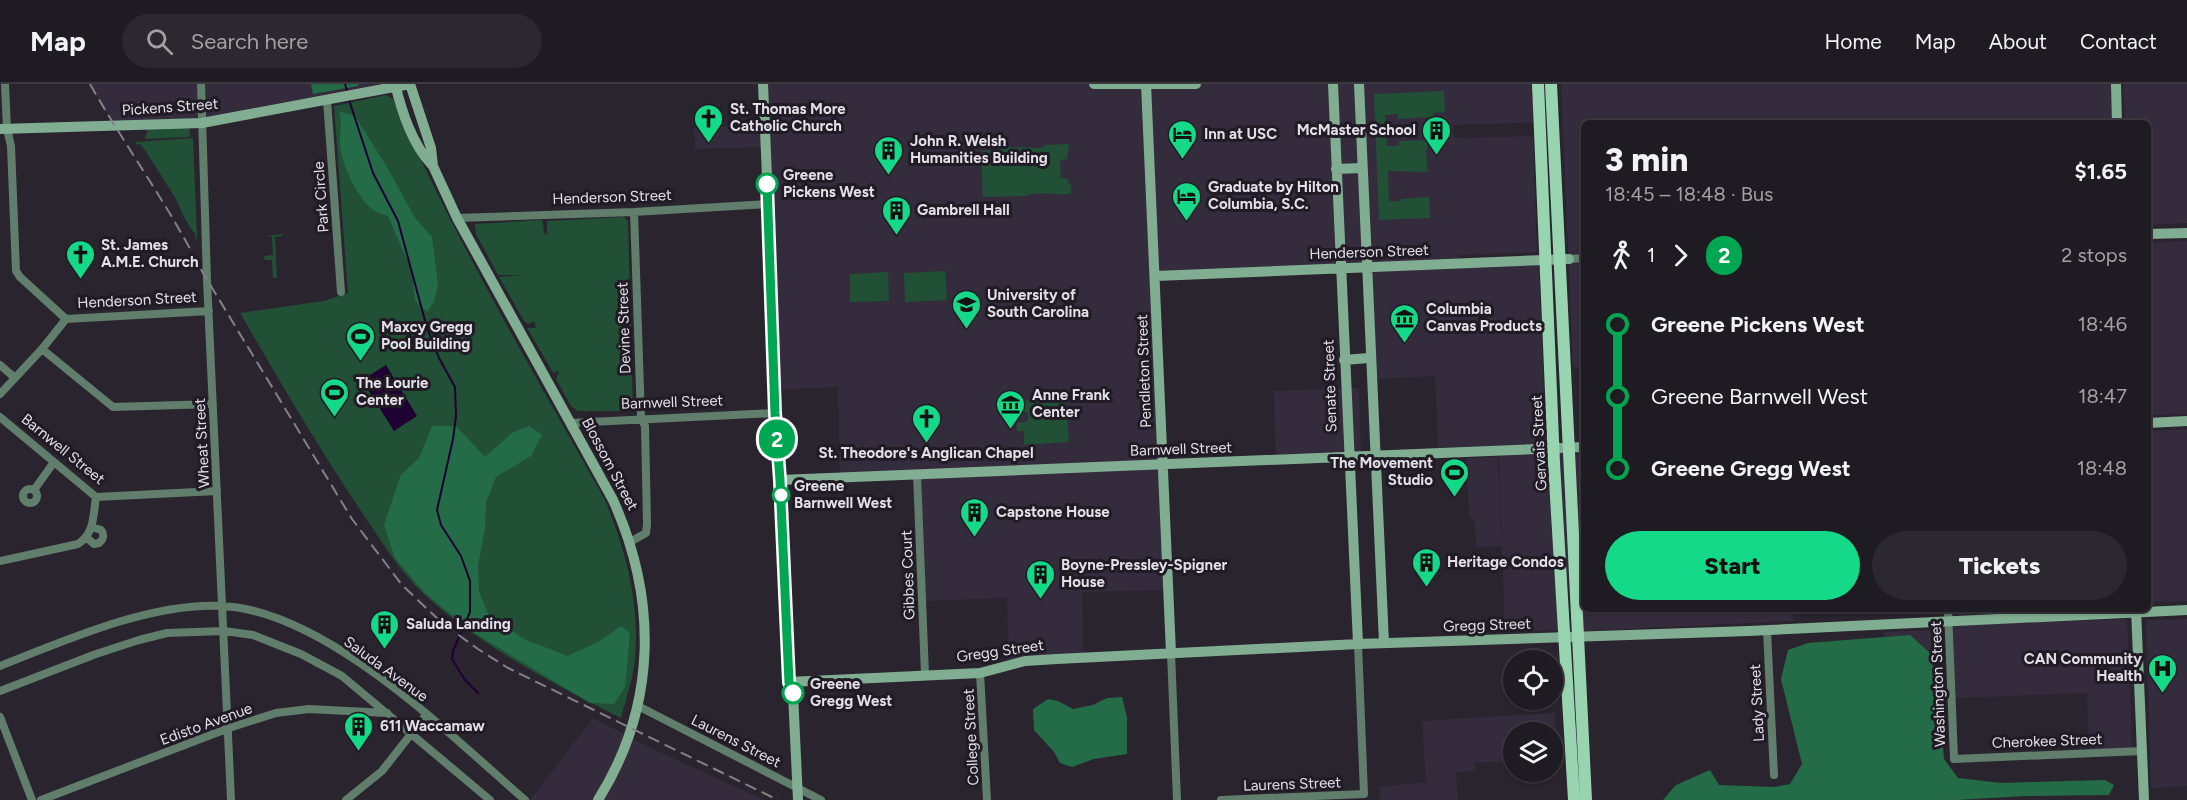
<!DOCTYPE html>
<html lang="en">
<head>
<meta charset="utf-8">
<style>
  :root { --surface:#1f1b22; --page:#2c282f; --text:#f1f3f6; --muted:#a1a1a5; --line:#3c3940; --accent:#14d989 }
  body { margin:0; font-family:Figtree,sans-serif; background:var(--page); color:var(--text); height:100vh; display:flex; flex-direction:column; font-size:22px; white-space:nowrap }
  * { box-sizing:border-box; margin:0 }
  p { font-size:20px; color:var(--muted) }
  .icon { flex:none; width:33px; height:33px; fill:none; stroke:currentColor; stroke-width:2; stroke-linecap:round; stroke-linejoin:round }
  .map { position:relative; flex:1; overflow:hidden }
  .drawer { position:absolute; left:1581px; top:36px; width:570px; height:492px; display:flex; flex-direction:column; background:var(--surface); border-radius:9px; box-shadow:0 2px 4px #0004,0 0 0 2px var(--line) }
  .drawer>* { flex:none }
  .badge { padding:0 12px; border-radius:20px; font-size:21px; line-height:39px }
  .tools { position:absolute; left:1503px; top:566px; display:grid; gap:12px }
  .tools a { display:grid; place-items:center; width:60px; height:60px; border-radius:50%; background:var(--surface); box-shadow:0 2px 4px #0004,0 0 0 2px var(--line); font-size:30px }
  .map>.badge { position:absolute; translate:-50% -50%; box-shadow:0 0 0 3px #fff }
  .legs { display:flex; align-items:center; gap:9px; height:66px; padding:0 24px; font-size:20px }
  .legs p { margin-inline-start:auto }
  .summary { display:flex; align-items:center; justify-content:space-between; height:102px; padding:0 24px }
  h1 { font-size:33px; font-weight:800; line-height:45px }
  .primary-button { display:flex; gap:12px; margin-top:auto; padding:12px 24px }
  .primary-button a { flex:1; height:69px; border-radius:36px; background:var(--accent); color:#111; font-size:24px; font-weight:800; line-height:69px; text-align:center }
  .primary-button a+a { background:var(--page); color:var(--text) }
  ul { padding:0 24px; list-style:none }
  li { display:flex; align-items:center; gap:21px; height:72px; font-size:22px }
  li i { display:grid; place-items:center; width:9px; height:100%; margin:0 8px; background:currentColor }
  li i::after { content:''; width:15px; height:15px; margin:-8px; border:4px solid; border-radius:50%; background:var(--surface) }
  li p { margin-inline-start:auto }
  li:first-child i { background:linear-gradient(#0000 50%,currentColor 0) }
  li:last-child i { background:linear-gradient(currentColor 50%,#0000 0) }
  header { display:flex; align-items:center; gap:36px; box-sizing:border-box; height:84px; padding:0 30px; background:var(--surface); border-bottom:2px solid var(--line) }
  header strong { font-size:28px }
  nav { display:flex; gap:33px; margin-inline-start:auto; font-size:21px }
  .search { width:420px; height:54px; background:var(--page); display:flex; align-items:center; gap:15px; box-sizing:border-box; padding:0 21px; border-radius:33px; color:var(--muted); font-size:22px }
  .map>svg:first-child { display:block }
  .built { fill:#342c3c }
  .green { fill:#215037 }
  .forest { fill:#246c48 }
  .water { fill:#1e0132 }
  .lines { fill:none; stroke-linecap:round; stroke-linejoin:round }
  .stream { stroke:#1e0132; stroke-width:2 }
  .street { stroke:#617d6c; stroke-width:8 }
  .secondary { stroke:#81ae92; stroke-width:10 }
  .primary { stroke:#99d4b1; stroke-width:12 }
  .rail { stroke:#848088; stroke-width:2; stroke-dasharray:12 6; stroke-linecap:butt }
  .line-1-casing { stroke:#fff; stroke-width:14 }
  .line-1 { stroke:#00a651; stroke-width:9 }
  .stop-1-dot { fill:#fff; stroke:#00a651; stroke-width:3 }
  .labels { text-anchor:middle; stroke-width:6; stroke-linejoin:round; paint-order:stroke }
  .street-label { font-size:15px; fill:#e2dfe6; stroke:#201b24 }
  .poi-label { font-size:15px; font-weight:bold; fill:#e2dfe6; stroke:#201b24; text-anchor:start }
  .stop-label { font-size:15px; font-weight:bold; fill:#e2dfe6; stroke:#201b24; text-anchor:start }
</style>
</head>
<body>
<header>
<strong>Map</strong>
<div class="search"><svg class="icon" aria-label="search" viewBox="0 0 24 24"><circle cx="10" cy="10" r="6"/><path d="M15 15l6 6"/></svg>Search here</div>
<nav><a>Home</a><a>Map</a><a>About</a><a>Contact</a></nav>
</header>
<div class="map">
<svg width="2187" height="716" viewBox="0 0 2187 716">
  <rect width="100%" height="100%" fill="#29242e"/>
  <path class="built" d="M89 0H403L201 38 114 39Z
    M763 0H1544L1546 38 1453 41 1454 54 1533 52 1537 168 1459 171 1458 177 1156 189 1167 506 1082 508 1084 577 1009 579 1007 514 921 517 918 390 840 393 838 303 776 306 765 63 695 65 694 44 764 41Z
    M1561 0H2115L2116 39H1584V283H1573Z
    M2123 0H2187V139L2148 141V39H2125Z
    M2187 157V330L2148 331V159Z
    M1539 181 1546 360 1438 364 1435 292 1376 295 1372 188Z
    M1359 304 1361 373 1276 376 1274 307Z
    M2187 345V517L2148 518V347Z
    M1564 366 1570 498 1556 499 1558 546 1505 548 1499 369Z
    M1584 370V525H1793V537L1583 547 1575 371Z
    M1498 373 1502 462 1476 463 1475 439 1469 431 1466 374Z
    M1955 525H2064V526L1956 531Z
    M2127 535 2132 666 2089 667 2087 609 1955 614 1953 541Z
    M2187 535V702L2151 704 2146 536Z
    M1942 546 1945 611 1887 613 1884 548Z
    M1555 629 1556 659H1553L1552 648H1514L1513 677 1475 679V687L1456 688 1458 716H1381L1379 703 1426 698 1422 637Z
    M593 634 653 665 764 716H530Z"/>
  <path class="green" d="M1444 7 1445 28 1433 29V33L1398 35V30L1385 31 1387 62H1399V57L1428 56 1426 68 1428 88 1388 87 1389 117H1401V115L1429 113 1430 134 1379 136 1374 10Z
    M386 11 393 15C454 154 531 284 605 416 626 467 640 519 635 575 633 595 626 614 621 634 552 599 482 563 425 511 399 487 381 456 361 427 318 363 279 296 240 229L324 217 348 209 334 22Z
    M183 43 190 45V53L145 55 148 45Z
    M193 54 197 153 196 157 195 150 186 137 176 115 145 66 140 60 137 61 135 58Z
    M1069 60 1067 75 1060 77 1061 94 1068 95 1069 101H1071V110C1059 111 1033 107 1027 112L983 113 981 67 998 66 1002 63 1041 64 1045 61Z
    M624 133 628 137 633 327H578L571 322 556 295 559 288 556 287 554 290 527 244H536L534 237 528 240 524 237 499 193 521 191H498L476 150 475 140 541 136 543 139 544 149 547 151V137Z
    M283 150 282 152 275 153 277 194H273L272 176H265L264 172 273 171 272 152H264Z
    M945 187 947 216 905 218 904 189Z
    M888 188 889 217 850 218V190Z
    M1066 315 1069 358 1024 361V347H1017V339L1028 337V328L1006 329 1005 317Z"/>
  <path class="forest" d="M311 0H359L358 2 313 10Z
    M339 27 355 32 387 83 415 134 432 153 438 201 434 217 427 228 415 216 412 187 388 132C384 130 378 129 375 127 358 116 341 80 340 60 339 48 343 39 339 27Z
    M432 342H456L485 373 512 349 529 342 542 351 531 372 496 393 486 418 485 445 478 481 479 507 489 532 526 556 568 572 600 557 621 542 630 549 625 603 614 620 590 619 471 547 425 509 395 474 384 441 401 391 419 374Z
    M1910 551 1930 569 1939 613 1944 675 1958 694 2001 699 2105 696 2114 701 2109 711 2025 712 1957 716H1663L1676 701 1710 686 1719 701 1774 703 1790 700 1802 680 1781 595 1788 566 1808 559Z
    M1122 613 1127 633V670L1094 675 1072 683 1060 679 1054 668 1034 646 1033 625 1048 615 1058 617 1073 625 1093 621 1107 614Z"/>
  <path class="water" d="M386 281 417 332 394 347 362 296Z"/>
  <g class="lines">
    <path class="stream" d="M345 0 347 7
      M349 16 373 89 398 137 427 244 439 274 455 303 456 332 453 355 437 426 441 441 461 472 470 497V528L453 567 452 575 465 596 478 609"/>
    <path class="street" d="M5 0 7 45 11 62 16 187 20 193 66 235
      M201 0 207 196 231 716
      M327 16 341 208
      M457 134 634 128 768 120
      M1569 175 1584 174
      M66 235 209 227
      M42 265 113 323 213 320
      M0 281 14 293
      M0 310 42 265 66 235
      M0 333 96 413 217 407
      M570 339 775 329
      M917 391 925 590
      M23 412a7 7 0 1 1 14 0a7 7 0 1 1-14 0Z
      M34 406 54 378
      M87 454 94 460 99 459C103 456 105 451 101 446L92 443
      M630 458 646 449 647 440 645 342 641 334 634 128
      M0 477 78 460C95 449 93 431 96 413
      M1948 525 1954 675 2142 667
      M1767 546 1774 691
      M1171 569 1177 716
      M0 582C66 556 151 518 223 522 327 528 449 650 525 716
      M980 589 987 716
      M0 607 96 570 139 556 167 549 224 547 253 551 301 570 342 592 490 716
      M638 622 821 716
      M0 633 32 716
      M41 716 229 644 276 629 309 625 387 629
      M346 716 382 687 426 631
      M1221 716 1364 710 1358 560"/>
    <path class="secondary" d="M395 0C402 28 412 60 432 81
      M410 0 431 64 433 82 457 134 613 416C658 516 657 622 598 716
      M763 0 772 209 775 329 780 396 789 598 793 609 798 716
      M1094 0H1196
      M1146 0 1171 569
      M1333 0 1358 560
      M1359 0 1384 559
      M2116 0 2117 39
      M0 45 202 39 410 0
      M1336 85 1362 84
      M2148 150 2187 149
      M1156 192 1569 175
      M1344 276 1369 274
      M2148 339 2187 337
      M780 396 1584 363
      M2136 525 2144 716
      M789 598 980 589 1025 577 1057 575 1358 560 1749 547 2187 526"/>
    <path class="primary" d="M1538 0 1554 379 1574 716
      M1551 0 1586 716"/>
    <path class="rail" d="M90 0C125 62 168 120 200 184L352 435 402 501 442 539 478 565 508 584 778 716"/>
  </g>
  <g class="lines">
    <defs>
      <path id="line-1" d="M767 100 775 329 780 396 789 598 793 609"/>
    </defs>
    <use href="#line-1" class="line-1-casing"/>
    <use href="#line-1" class="line-1"/>
  </g>
  <defs>
    <symbol id="church-pin" viewBox="-11 -11 22 30"><path d="M0 17L-7.5 6A9.5 9.5 0 1 1 7.5 6Z" fill="#14d989" stroke="#201b24"/><path d="M-1.2-6h2.4v3.5h3.3v2.4h-3.3V6h-2.4V-.1h-3.3v-2.4h3.3Z" fill="#111"/></symbol>
    <symbol id="building-pin" viewBox="-11 -11 22 30"><path d="M0 17L-7.5 6A9.5 9.5 0 1 1 7.5 6Z" fill="#14d989" stroke="#201b24"/><path d="M-4-6H4V6H1V3H-1V6H-4ZM-2.5-4.3h1.7v1.8h-1.7ZM.8-4.3h1.7v1.8H.8ZM-2.5-1h1.7V.8h-1.7ZM.8-1h1.7V.8H.8Z" fill="#111"/></symbol>
    <symbol id="hotel-pin" viewBox="-11 -11 22 30"><path d="M0 17L-7.5 6A9.5 9.5 0 1 1 7.5 6Z" fill="#14d989" stroke="#201b24"/><path d="M-6-4.5h1.5V1H6V5H4.5V3h-9V5H-6ZM-4 0a1.8 1.8 0 1 1 3.6 0ZM.5 0V-2.5h3Q6-2.5 6 0Z" fill="#111"/></symbol>
    <symbol id="university-pin" viewBox="-11 -11 22 30"><path d="M0 17L-7.5 6A9.5 9.5 0 1 1 7.5 6Z" fill="#14d989" stroke="#201b24"/><path d="M0-5L7-2L0 1L-7-2ZM-4 1L0 2.5L4 1V4Q0 6-4 4Z" fill="#111"/></symbol>
    <symbol id="museum-pin" viewBox="-11 -11 22 30"><path d="M0 17L-7.5 6A9.5 9.5 0 1 1 7.5 6Z" fill="#14d989" stroke="#201b24"/><path d="M0-6L6-3V-2H-6V-3ZM-5-1h2V3h-2ZM-1-1h2V3h-2ZM3-1h2V3H3ZM-6 4H6V6H-6Z" fill="#111"/></symbol>
    <symbol id="stadium-pin" viewBox="-11 -11 22 30"><path d="M0 17L-7.5 6A9.5 9.5 0 1 1 7.5 6Z" fill="#14d989" stroke="#201b24"/><path d="M0-5a6.5 5 0 1 0 0 10a6.5 5 0 1 0 0-10ZM-3.5-1.8h7v3.6h-7Z" fill="#111"/></symbol>
    <symbol id="hospital-pin" viewBox="-11 -11 22 30"><path d="M0 17L-7.5 6A9.5 9.5 0 1 1 7.5 6Z" fill="#14d989" stroke="#201b24"/><path d="M-5-5h3v3.5h4V-5h3V5h-3V1.5h-4V5h-3Z" fill="#111"/></symbol>
  </defs>
  <g fill-rule="evenodd">
    <use href="#church-pin" x="692" y="18" width="33" height="45"/>
    <use href="#building-pin" x="1420" y="30" width="33" height="45"/>
    <use href="#hotel-pin" x="1166" y="34" width="33" height="45"/>
    <use href="#building-pin" x="872" y="50" width="33" height="45"/>
    <use href="#hotel-pin" x="1170" y="96" width="33" height="45"/>
    <use href="#building-pin" x="880" y="110" width="33" height="45"/>
    <use href="#church-pin" x="64" y="154" width="33" height="45"/>
    <use href="#university-pin" x="950" y="204" width="33" height="45"/>
    <use href="#museum-pin" x="1388" y="218" width="33" height="45"/>
    <use href="#stadium-pin" x="344" y="236" width="33" height="45"/>
    <use href="#stadium-pin" x="318" y="292" width="33" height="45"/>
    <use href="#museum-pin" x="994" y="304" width="33" height="45"/>
    <use href="#church-pin" x="910" y="318" width="33" height="45"/>
    <use href="#stadium-pin" x="1438" y="372" width="33" height="45"/>
    <use href="#building-pin" x="958" y="412" width="33" height="45"/>
    <use href="#building-pin" x="1410" y="462" width="33" height="45"/>
    <use href="#building-pin" x="1024" y="474" width="33" height="45"/>
    <use href="#building-pin" x="368" y="524" width="33" height="45"/>
    <use href="#hospital-pin" x="2146" y="568" width="33" height="45"/>
    <use href="#building-pin" x="342" y="626" width="33" height="45"/>
  </g>
  <g class="stop-1-dot">
    <circle cx="767" cy="100" r="10"/>
    <circle cx="781" cy="411" r="8"/>
    <circle cx="793" cy="609" r="10"/>
  </g>
  <g class="labels">
    <g class="street-label">
      <text transform="translate(170 23) rotate(-4)" y="5">Pickens Street</text>
      <text transform="translate(321 113) rotate(-94)" y="5">Park Circle</text>
      <text transform="translate(612 113) rotate(-2)" y="5">Henderson Street</text>
      <text transform="translate(1369 168) rotate(-2)" y="5">Henderson Street</text>
      <text transform="translate(137 216) rotate(-3)" y="5">Henderson Street</text>
      <text transform="translate(624 244) rotate(-92)" y="5">Devine Street</text>
      <text transform="translate(1144 287) rotate(-92)" y="5">Pendleton Street</text>
      <text transform="translate(1330 302) rotate(-92)" y="5">Senate Street</text>
      <text transform="translate(672 318) rotate(-2)" y="5">Barnwell Street</text>
      <text transform="translate(202 359) rotate(-93)" y="5">Wheat Street</text>
      <text transform="translate(1539 359) rotate(-93)" y="5">Gervais Street</text>
      <text transform="translate(63 365) rotate(39)" y="5">Barnwell Street</text>
      <text transform="translate(1181 365) rotate(-2)" y="5">Barnwell Street</text>
      <text transform="translate(610 380) rotate(62)" y="5">Blossom Street</text>
      <text transform="translate(908 491) rotate(-92)" y="5">Gibbes Court</text>
      <text transform="translate(1487 541) rotate(-2)" y="5">Gregg Street</text>
      <text transform="translate(1000 567) rotate(-8)" y="5">Gregg Street</text>
      <text transform="translate(386 585) rotate(36)" y="5">Saluda Avenue</text>
      <text transform="translate(1938 600) rotate(-92)" y="5">Washington Street</text>
      <text transform="translate(1757 619) rotate(-93)" y="5">Lady Street</text>
      <text transform="translate(206 640) rotate(-20)" y="5">Edisto Avenue</text>
      <text transform="translate(971 653) rotate(-93)" y="5">College Street</text>
      <text transform="translate(736 657) rotate(27)" y="5">Laurens Street</text>
      <text transform="translate(2047 657) rotate(-2)" y="5">Cherokee Street</text>
      <text transform="translate(1292 700) rotate(-2)" y="5">Laurens Street</text>
    </g>
    <g class="poi-label">
      <text x="730" y="30">St. Thomas More<tspan x="730" dy="17">Catholic Church</tspan></text>
      <text x="1416" y="51" text-anchor="end">McMaster School</text>
      <text x="1204" y="55">Inn at USC</text>
      <text x="910" y="62">John R. Welsh<tspan x="910" dy="17">Humanities Building</tspan></text>
      <text x="1208" y="108">Graduate by Hilton<tspan x="1208" dy="17">Columbia, S.C.</tspan></text>
      <text x="917" y="131">Gambrell Hall</text>
      <text x="101" y="166">St. James<tspan x="101" dy="17">A.M.E. Church</tspan></text>
      <text x="987" y="216">University of<tspan x="987" dy="17">South Carolina</tspan></text>
      <text x="1426" y="230">Columbia<tspan x="1426" dy="17">Canvas Products</tspan></text>
      <text x="381" y="248">Maxcy Gregg<tspan x="381" dy="17">Pool Building</tspan></text>
      <text x="356" y="304">The Lourie<tspan x="356" dy="17">Center</tspan></text>
      <text x="1032" y="316">Anne Frank<tspan x="1032" dy="17">Center</tspan></text>
      <text x="926" y="374" text-anchor="middle">St. Theodore's Anglican Chapel</text>
      <text x="1433" y="384" text-anchor="end">The Movement<tspan x="1433" dy="17">Studio</tspan></text>
      <text x="996" y="433">Capstone House</text>
      <text x="1447" y="483">Heritage Condos</text>
      <text x="1061" y="486">Boyne-Pressley-Spigner<tspan x="1061" dy="17">House</tspan></text>
      <text x="406" y="545">Saluda Landing</text>
      <text x="2142" y="580" text-anchor="end">CAN Community<tspan x="2142" dy="17">Health</tspan></text>
      <text x="380" y="647">611 Waccamaw</text>
    </g>
    <g class="stop-label">
      <text x="783" y="96">Greene<tspan x="783" dy="17">Pickens West</tspan></text>
      <text x="794" y="407">Greene<tspan x="794" dy="17">Barnwell West</tspan></text>
      <text x="810" y="605">Greene<tspan x="810" dy="17">Gregg West</tspan></text>
    </g>
  </g>
</svg>
<div class="tools">
<a><svg class="icon" aria-label="locate" viewBox="0 0 24 24"><circle cx="12" cy="12" r="6"/><path d="M12 2v4M12 18v4M2 12h4M18 12h4"/></svg></a>
<a><svg class="icon" aria-label="layers" viewBox="0 0 24 24"><path d="M12 4l9 5-9 5-9-5zM3 14l9 5 9-5"/></svg></a>
</div>
<b class="badge" style="left:777px;top:355px;background:#00a651;color:#fff">2</b>
<section class="drawer">
<div class="summary"><div><h1>3 min</h1><p>18:45 – 18:48 · Bus</p></div><b>$1.65</b></div>
<div class="legs"><svg class="icon" aria-label="walk" viewBox="0 0 24 24"><circle cx="13" cy="4" r="2"/><path d="M13 8l-2 6 4 7M11 14l-3 7M7 12l3-4h3l4 4"/></svg>1<svg class="icon" aria-label="forward" viewBox="0 0 24 24"><path d="M9 5l7 7-7 7"/></svg><b class="badge" style="background:#00a651;color:#fff">2</b><p>2 stops</p></div>
<ul>
<li><i style="color:#00a651"></i><b>Greene Pickens West</b><p>18:46</p></li>
<li><i style="color:#00a651"></i><span>Greene Barnwell West</span><p>18:47</p></li>
<li><i style="color:#00a651"></i><b>Greene Gregg West</b><p>18:48</p></li>
</ul>
<div class="primary-button"><a>Start</a><a>Tickets</a></div>
</section>
</div>
</body>
</html>
